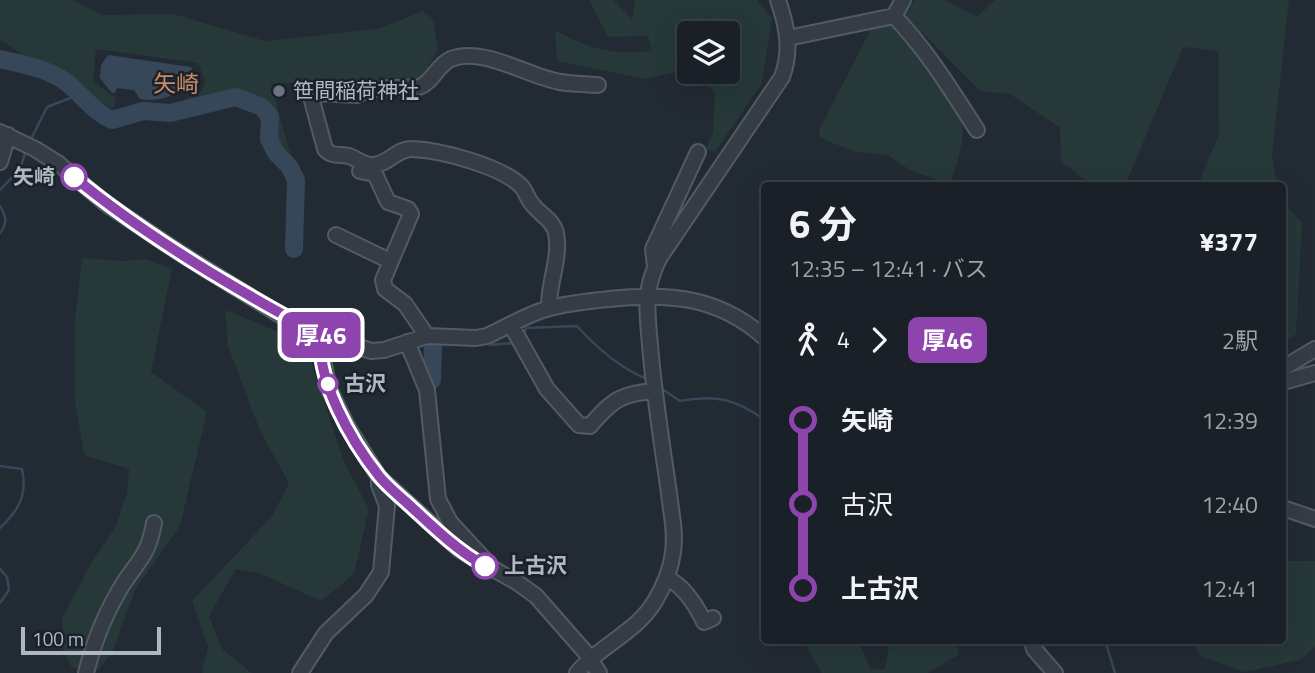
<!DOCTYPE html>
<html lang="ja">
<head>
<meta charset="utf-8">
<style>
  :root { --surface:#1a2027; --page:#23282f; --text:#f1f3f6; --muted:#9fa3a7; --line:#383e44 }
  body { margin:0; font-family:"Titillium Web","Noto Sans JP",sans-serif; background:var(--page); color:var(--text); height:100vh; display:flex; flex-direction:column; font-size:26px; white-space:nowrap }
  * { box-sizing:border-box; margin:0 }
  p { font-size:23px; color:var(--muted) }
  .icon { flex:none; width:38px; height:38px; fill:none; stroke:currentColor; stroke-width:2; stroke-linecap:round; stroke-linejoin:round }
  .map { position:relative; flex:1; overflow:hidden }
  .panel { position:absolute; left:761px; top:182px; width:525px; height:462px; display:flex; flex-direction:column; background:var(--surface); border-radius:7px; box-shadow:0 7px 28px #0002,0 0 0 2px var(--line) }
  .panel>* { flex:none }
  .badge { padding:0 14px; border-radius:10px; font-size:24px; line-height:46px }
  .controls { position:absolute; left:677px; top:21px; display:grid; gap:14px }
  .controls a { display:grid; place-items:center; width:63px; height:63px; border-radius:7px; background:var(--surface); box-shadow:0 7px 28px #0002,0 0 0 2px var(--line); font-size:35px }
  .scale { position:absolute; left:21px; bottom:18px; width:140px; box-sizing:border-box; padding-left:7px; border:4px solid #afb7c2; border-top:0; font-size:19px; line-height:24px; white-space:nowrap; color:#afb7c2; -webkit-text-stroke:5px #1a212a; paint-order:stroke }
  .map>.badge { position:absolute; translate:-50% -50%; box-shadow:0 0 0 4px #fff }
  .legs { display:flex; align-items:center; gap:10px; height:77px; padding:0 28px; font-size:23px }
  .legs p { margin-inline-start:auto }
  .overview { display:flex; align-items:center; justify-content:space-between; height:119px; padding:0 28px }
  h1 { font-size:38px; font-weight:700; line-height:52px }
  ul { padding:0 28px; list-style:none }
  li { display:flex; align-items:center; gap:24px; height:84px; font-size:26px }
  li i { display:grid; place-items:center; width:10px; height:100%; margin:0 9px; background:currentColor }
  li i::after { content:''; width:18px; height:18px; margin:-9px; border:5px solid; border-radius:50%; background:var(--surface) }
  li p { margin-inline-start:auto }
  li:first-child i { background:linear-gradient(#0000 50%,currentColor 0) }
  li:last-child i { background:linear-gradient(currentColor 50%,#0000 0) }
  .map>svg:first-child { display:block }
  .green { fill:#263838 }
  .water { fill:#37475a }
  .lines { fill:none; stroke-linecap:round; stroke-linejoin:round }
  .stream { stroke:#37475a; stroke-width:2.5 }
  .river { stroke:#37475a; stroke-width:18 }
  .minor-casing { stroke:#525a63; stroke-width:18 }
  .minor { stroke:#353c45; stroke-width:14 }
  .line-1-casing { stroke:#fff; stroke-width:16 }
  .line-1 { stroke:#8e44ad; stroke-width:10 }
  .worship-dot { fill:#6b7280; stroke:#1a212a; stroke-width:2.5 }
  .stop-1-dot { fill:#fff; stroke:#8e44ad; stroke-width:3.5 }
  .labels { text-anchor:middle; stroke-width:5; stroke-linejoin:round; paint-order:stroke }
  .poi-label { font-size:21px; fill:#afb7c2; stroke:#1a212a; text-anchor:start }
  .stop-label { font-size:21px; font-weight:bold; fill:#afb7c2; stroke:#1a212a; text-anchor:start }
  .neighbourhood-label { font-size:23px; fill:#c88c64; stroke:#1a212a }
</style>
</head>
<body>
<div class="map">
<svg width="1315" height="673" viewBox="0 0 1315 673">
  <rect width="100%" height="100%" fill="#222a34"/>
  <path class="green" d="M0 0H72L102 15 174 14 265 41 378 29 423 11 433 19 438 50 422 77 390 79 387 85 344 92 346 83H359L362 80 271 84 294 167 288 173 253 101 227 98 200 101 184 99 202 91 205 80 198 63 96 49 93 82 116 98 114 109 88 96 0 40Z
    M589 0H613L632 19 635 0H757L772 18 762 83 715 152 706 149 713 132 715 93 696 72H728V33H690L689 69 645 79 557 61 555 30C594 51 609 54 652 51L648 36 608 37Z
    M914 0H945L977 17 995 0H1289L1272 155 1277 185H1198L1219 134 1218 51 1183 47 1127 181C1095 194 1085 179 1061 162L1060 128 1010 94 980 91 905 15Z
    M889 21 901 28C916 50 957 101 962 125 965 141 957 163 952 179L944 183 908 169 888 155 856 152 820 138 819 130 874 23Z
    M1283 201 1302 223 1296 334 1283 344Z
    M82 258 122 261 146 259 172 269 151 372 207 412 180 526 135 590 112 653 98 670 72 668 63 649 62 618 94 558 115 528 127 493 129 469 84 455 75 402V319Z
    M225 310C253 321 282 331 307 350L344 462 369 509 354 574 321 601 261 574 236 569 209 616 222 649 252 673H202L208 647 192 601 272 516 289 483 260 431 228 346Z
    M1283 561H1315V647L1300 660 1244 672 1202 657 1190 641 1283 640Z
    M807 641H859L871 670 885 669 890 641H958V655L928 673H822L806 646Z"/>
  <path class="water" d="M108 55 191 67 195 74 193 84C175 94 161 103 140 99L134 90 117 88 115 93H112L100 78 101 65Z"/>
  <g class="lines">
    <path class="stream" d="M30 141 47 107 78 95
      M0 190 20 169 26 150
      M0 206C6 216 8 223 0 233
      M522 337 526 328 577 326C597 348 619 368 647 379
      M490 345 514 343
      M662 389 680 401C716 394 735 399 765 420
      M0 466 22 469C28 495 18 511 0 528
      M0 569 7 577 9 590 0 603
      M1040 640 1048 655
      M1105 640 1115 673"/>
    <path class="river" d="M0 59C25 65 53 69 73 88 85 99 96 113 112 120L143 111 170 113 236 97 262 107 270 117 269 139 276 153 289 166 296 180 294 249
      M432 380 433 344"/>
    <defs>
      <path id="minor" d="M894 16 903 0
        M788 38 894 16C927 50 951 90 977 130
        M0 132 35 149 59 164 105 203 180 253 285 318 321 334 371 351 384 350 427 336 476 338 487 336C507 327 529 313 550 308 569 303 590 301 609 299 669 293 718 296 765 338
        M0 162 8 135
        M360 171 375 174 388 202 408 209 411 214 383 280 385 289 405 304 427 336
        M336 235 390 261
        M655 266 653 249 698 152
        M549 308C548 283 561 259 556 233 553 220 541 215 533 205 528 200 526 192 522 187 502 166 440 150 412 149 398 148 387 165 373 165 363 166 358 159 349 156 339 154 332 157 325 149L311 97 314 93 357 95 368 89 419 87C433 82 437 65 451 59 483 46 529 77 560 82 572 84 586 84 598 85
        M511 325 547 389 579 425 590 426C611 401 621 393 655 391
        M321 334 320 345 329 389 347 426 379 477 460 550 518 583 536 596 586 653 599 673
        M407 342 427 390 438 499 450 522 485 560
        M1283 368 1315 349
        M1283 382 1315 373
        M1283 508 1315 519
        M667 578C683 586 696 605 704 622L713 618
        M1032 640 1034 649 1055 673
        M86 673C94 641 107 609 125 581 141 558 149 552 154 523
        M300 673 326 633 366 595 381 572 387 506 379 485V477
        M577 673C599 646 637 632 655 601 664 586 671 569 673 552 676 531 671 513 669 493 662 444 654 395 650 345 647 311 643 289 660 257L782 77C792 50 787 26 778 0"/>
    </defs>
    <use href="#minor" class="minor-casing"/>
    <use href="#minor" class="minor"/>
  </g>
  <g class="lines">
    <defs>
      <path id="line-1" d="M74 177C116 212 161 242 208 271 245 293 282 316 321 334 315 379 352 442 379 476 386 485 397 494 406 502 431 525 455 549 485 566"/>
    </defs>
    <use href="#line-1" class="line-1-casing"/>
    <use href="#line-1" class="line-1"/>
  </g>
  <circle class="worship-dot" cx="279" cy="91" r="7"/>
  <g class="stop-1-dot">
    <circle cx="74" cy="177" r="12"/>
    <circle cx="328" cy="384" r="9"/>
    <circle cx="485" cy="566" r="12"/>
  </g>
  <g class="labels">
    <g class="poi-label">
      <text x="293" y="98">笹間稲荷神社</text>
    </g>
    <g class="stop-label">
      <text x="55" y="184" text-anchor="end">矢崎</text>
      <text x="344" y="391">古沢</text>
      <text x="504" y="573">上古沢</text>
    </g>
    <g class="neighbourhood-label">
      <text x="176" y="92">矢崎</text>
    </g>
  </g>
</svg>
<div class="controls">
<a><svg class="icon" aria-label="layers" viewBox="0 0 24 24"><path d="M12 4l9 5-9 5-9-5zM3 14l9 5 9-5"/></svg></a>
</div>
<div class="scale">100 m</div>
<b class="badge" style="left:321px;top:335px;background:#8e44ad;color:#fff">厚46</b>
<section class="panel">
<div class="overview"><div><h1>6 分</h1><p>12:35 – 12:41 · バス</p></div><b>¥377</b></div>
<div class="legs"><svg class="icon" aria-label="walk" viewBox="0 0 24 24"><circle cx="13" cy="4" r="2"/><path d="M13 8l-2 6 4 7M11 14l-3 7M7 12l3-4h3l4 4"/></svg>4<svg class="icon" aria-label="forward" viewBox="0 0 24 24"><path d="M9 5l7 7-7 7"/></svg><b class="badge" style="background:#8e44ad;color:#fff">厚46</b><p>2駅</p></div>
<ul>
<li><i style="color:#8e44ad"></i><b>矢崎</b><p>12:39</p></li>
<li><i style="color:#8e44ad"></i><span>古沢</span><p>12:40</p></li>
<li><i style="color:#8e44ad"></i><b>上古沢</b><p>12:41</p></li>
</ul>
</section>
</div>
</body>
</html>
